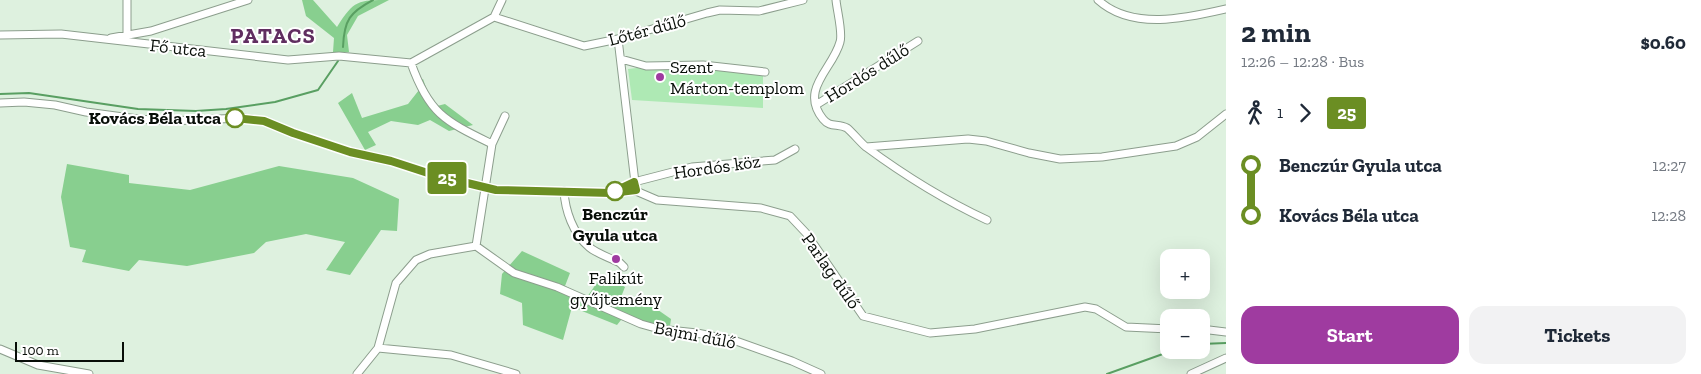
<!DOCTYPE html>
<html lang="en">
<head>
<meta charset="utf-8">
<style>
  :root { --surface:#fff; --page:#f2f2f3; --text:#1f2937; --muted:#747a83; --accent:#9f3ba0 }
  body { margin:0; font-family:"Zilla Slab",serif; background:var(--page); color:var(--text); height:100vh; display:flex; flex-direction:column; font-size:19px; white-space:nowrap }
  * { box-sizing:border-box; margin:0 }
  p { font-size:16px; color:var(--muted) }
  .icon { flex:none; width:28px; height:28px; fill:none; stroke:currentColor; stroke-width:2; stroke-linecap:round; stroke-linejoin:round }
  .map { position:relative; flex:1; overflow:hidden }
  .details { display:flex; flex-direction:column; background:var(--surface); width:475px }
  .details>* { flex:none }
  .badge { padding:0 10px; border-radius:4px; font-size:18px; line-height:32px }
  .tools { position:absolute; left:1160px; top:249px; display:grid; gap:10px }
  .tools a { display:grid; place-items:center; width:50px; height:50px; border-radius:10px; background:var(--surface); box-shadow:0 5px 20px #0002; font-size:25px }
  .scale { position:absolute; left:15px; bottom:12px; width:109px; box-sizing:border-box; padding-left:5px; border:2px solid #080e08; border-top:0; font-size:14px; line-height:18px; white-space:nowrap; color:#080e08; -webkit-text-stroke:4px #fff; paint-order:stroke }
  .map>.badge { position:absolute; translate:-50% -50%; box-shadow:0 0 0 2px #fff }
  .legs { display:flex; align-items:center; gap:8px; height:55px; padding:0 15px; font-size:16px }
  .legs p { margin-inline-start:auto }
  .summary { display:flex; align-items:center; justify-content:space-between; height:85px; padding:0 15px }
  h1 { font-size:28px; font-weight:800; line-height:38px }
  .primary-button { display:flex; gap:10px; margin-top:auto; padding:10px 15px }
  .primary-button a { flex:1; height:58px; border-radius:15px; background:var(--accent); color:#fff; font-size:20px; font-weight:800; line-height:58px; text-align:center }
  .primary-button a+a { background:var(--page); color:var(--text) }
  ul { padding:0 15px; list-style:none }
  li { display:flex; align-items:center; gap:18px; height:50px; font-size:19px }
  li i { display:grid; place-items:center; width:8px; height:100%; margin:0 6px; background:currentColor }
  li i::after { content:''; width:12px; height:12px; margin:-6px; border:4px solid; border-radius:50%; background:var(--surface) }
  li p { margin-inline-start:auto }
  li:first-child i { background:linear-gradient(#0000 50%,currentColor 0) }
  li:last-child i { background:linear-gradient(currentColor 50%,#0000 0) }
  main { display:flex; flex:1; min-height:0 }
  .map>svg:first-child { display:block }
  .green { fill:#aee9b4 }
  .forest { fill:#88cf8f }
  .lines { fill:none; stroke-linecap:round; stroke-linejoin:round }
  .stream { stroke:#599f62; stroke-width:2 }
  .minor-casing { stroke:#8c9e8d; stroke-width:9 }
  .minor { stroke:#fff; stroke-width:7 }
  .line-1-casing { stroke:#fff; stroke-width:11 }
  .line-1 { stroke:#6b8e23; stroke-width:8 }
  .poi-dot { fill:#9f3ba0; stroke:#fff; stroke-width:2 }
  .stop-1-dot { fill:#fff; stroke:#6b8e23; stroke-width:2.5 }
  .labels { text-anchor:middle; stroke-width:4; stroke-linejoin:round; paint-order:stroke }
  .street-label { font-size:18px; fill:#080e08; stroke:#fff }
  .poi-label { font-size:18px; fill:#080e08; stroke:#fff; text-anchor:start }
  .stop-label { font-size:18px; font-weight:bold; fill:#080e08; stroke:#fff; text-anchor:end }
  .district-label { font-size:22px; font-weight:bold; letter-spacing:1px; fill:#602e60; stroke:#fff }
</style>
</head>
<body>
<main>
<div class="map">
<svg width="1226" height="374" viewBox="0 0 1226 374">
  <rect width="100%" height="100%" fill="#def1df"/>
  <path class="green" d="M670 64 763 72V108L632 100 628 69Z"/>
  <path class="forest" d="M302 0H313L337 27C354 0 358 0 389 0L358 16 347 35 349 52H333L334 38 306 16Z
    M423 79 430 99 437 106 445 104 473 125 449 131 430 120 418 125 391 121 368 132 376 145 365 150 338 103 352 93 362 118 408 104 419 90 415 83Z
    M67 164 129 175V183L190 190 279 166 353 178 399 199 397 231 381 230 350 275 326 270 345 242 306 234 266 242 254 253 187 266 139 260 129 271 82 262 86 250 70 247 61 197Z
    M522 251 570 273 565 286 587 297 603 274 625 287 619 302 648 303 671 319 670 326 621 320 617 325 572 307 563 340 523 325 522 303 500 294 502 274Z"/>
  <g class="lines">
    <path class="stream" d="M343 47C344 20 350 12 373 0
      M0 94 29 93 138 109 196 111 226 109 275 102 318 90 338 61
      M1201 344 1226 343
      M1107 374 1174 350"/>
    <defs>
      <path id="minor" d="M127 0V35
        M836 0C837 11 843 33 840 42 833 69 799 89 823 119 830 128 838 123 847 128 853 133 860 142 866 147L968 139 986 141 1029 153 1060 159 1102 157 1176 146 1197 137 1226 114
        M1098 0C1132 31 1187 18 1226 9
        M494 17 584 46 618 39 707 13 720 10 759 11 803 0
        M494 17 502 0
        M0 35 61 34 288 60 339 56 411 63 494 17
        M111 38 151 31 248 0
        M618 39 636 191 657 200 761 208 790 216 806 233 863 316 930 333 975 329 1085 307 1096 309 1126 327 1169 329
        M621 59 646 66 703 65 765 72
        M411 63C429 114 445 121 492 144
        M0 103 24 102 55 105 86 112 138 119 168 121 243 118 264 121 293 133 350 152 391 161 434 175 496 190 611 193 636 191
        M816 105 918 41
        M866 147C904 175 944 200 987 220
        M564 191C565 210 573 234 589 247 597 254 611 258 620 263L624 267
        M615 191 634 182 692 167 775 160 795 149
        M476 246 492 144 505 116
        M1201 329 1226 332
        M378 348 451 355 516 374
        M0 349 38 365 89 374
        M357 374 378 348 396 283 416 260 430 254 476 246 514 273 557 287 641 324 659 329 697 333 736 341 792 361 821 374
        M1191 374 1226 358"/>
    </defs>
    <use href="#minor" class="minor-casing"/>
    <use href="#minor" class="minor"/>
  </g>
  <g class="lines">
    <defs>
      <path id="line-1" d="M235 118 264 121 293 133 350 152 391 161 434 175 496 190 611 193 636 190 634 182 615 191"/>
    </defs>
    <use href="#line-1" class="line-1-casing"/>
    <use href="#line-1" class="line-1"/>
  </g>
  <g class="poi-dot">
    <circle cx="660" cy="77" r="5"/>
    <circle cx="616" cy="259" r="5"/>
  </g>
  <g class="stop-1-dot">
    <circle cx="235" cy="118" r="9"/>
    <circle cx="615" cy="191" r="9"/>
  </g>
  <g class="labels">
    <g class="street-label">
      <text transform="translate(647 30) rotate(-15)" y="6">Lőtér dűlő</text>
      <text transform="translate(178 48) rotate(6)" y="6">Fő utca</text>
      <text transform="translate(867 73) rotate(-32)" y="6">Hordós dűlő</text>
      <text transform="translate(717 167) rotate(-8)" y="6">Hordós köz</text>
      <text transform="translate(831 271) rotate(55)" y="6">Parlag dűlő</text>
      <text transform="translate(695 335) rotate(11)" y="6">Bajmi dűlő</text>
    </g>
    <g class="poi-label">
      <text x="670" y="73">Szent<tspan x="670" dy="21">Márton-templom</tspan></text>
      <text x="616" y="284" text-anchor="middle">Falikút<tspan x="616" dy="21">gyűjtemény</tspan></text>
    </g>
    <g class="stop-label">
      <text x="221" y="124">Kovács Béla utca</text>
      <text x="615" y="220" text-anchor="middle">Benczúr<tspan x="615" dy="21">Gyula utca</tspan></text>
    </g>
    <g class="district-label">
      <text x="273" y="43">PATACS</text>
    </g>
  </g>
</svg>
<div class="tools">
<a>+</a>
<a>−</a>
</div>
<div class="scale">100 m</div>
<b class="badge" style="left:447px;top:178px;background:#6b8e23;color:#fff">25</b>
</div>
<section class="details">
<div class="summary"><div><h1>2 min</h1><p>12:26 – 12:28 · Bus</p></div><b>$0.60</b></div>
<div class="legs"><svg class="icon" aria-label="walk" viewBox="0 0 24 24"><circle cx="13" cy="4" r="2"/><path d="M13 8l-2 6 4 7M11 14l-3 7M7 12l3-4h3l4 4"/></svg>1<svg class="icon" aria-label="forward" viewBox="0 0 24 24"><path d="M9 5l7 7-7 7"/></svg><b class="badge" style="background:#6b8e23;color:#fff">25</b></div>
<ul>
<li><i style="color:#6b8e23"></i><b>Benczúr Gyula utca</b><p>12:27</p></li>
<li><i style="color:#6b8e23"></i><b>Kovács Béla utca</b><p>12:28</p></li>
</ul>
<div class="primary-button"><a>Start</a><a>Tickets</a></div>
</section>
</main>
</body>
</html>
